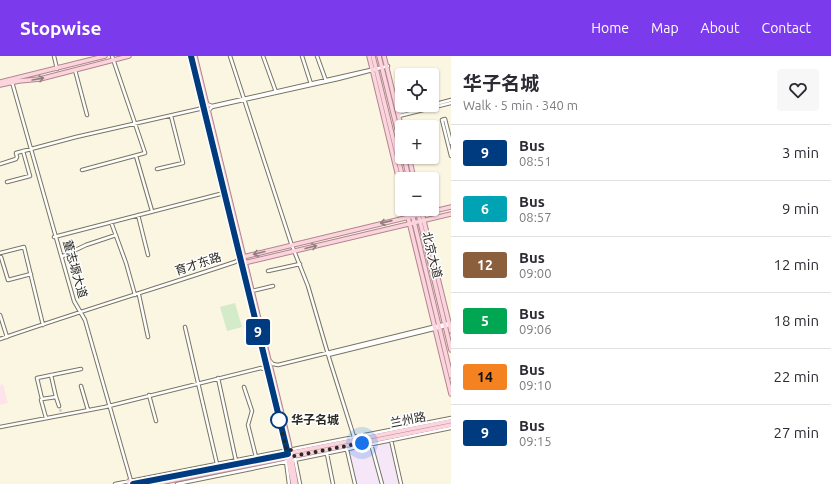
<!DOCTYPE html>
<html lang="en">
<head>
<meta charset="utf-8">
<style>
  :root { --surface:#fff; --page:#f7f7f7; --text:#2b2b33; --muted:#7c7c81; --line:#e1e1e2; --accent:#7c3aed }
  body { margin:0; font-family:Ubuntu,"Noto Sans SC",sans-serif; background:var(--page); color:var(--text); height:100vh; display:flex; flex-direction:column; font-size:15px; white-space:nowrap }
  * { box-sizing:border-box; margin:0 }
  p { font-size:13px; color:var(--muted) }
  .icon { flex:none; width:22px; height:22px; fill:none; stroke:currentColor; stroke-width:2; stroke-linecap:round; stroke-linejoin:round }
  .map { position:relative; flex:1; overflow:hidden }
  .panel { display:flex; flex-direction:column; background:var(--surface); width:380px }
  .panel>* { flex:none }
  .badge { padding:0 8px; border-radius:3px; font-size:14px; line-height:26px }
  .tools { position:absolute; left:395px; top:12px; display:grid; gap:8px }
  .tools a { display:grid; place-items:center; width:44px; height:44px; border-radius:4px; background:var(--surface); box-shadow:0 1px 3px #0004; font-size:20px }
  .you { position:absolute; width:20px; height:20px; margin:-10px; border:3px solid #fff; border-radius:50%; background:#1a73e8; box-shadow:0 0 0 6px #1a73e833 }
  .map>.badge { position:absolute; translate:-50% -50%; box-shadow:0 0 0 2px #fff }
  .round { display:grid; place-items:center; flex:none; width:42px; height:42px; border-radius:4px; background:var(--page) }
  .summary { display:flex; align-items:center; justify-content:space-between; height:68px; padding:0 12px }
  h1 { font-size:19px; font-weight:700; line-height:30px }
  ul { padding:0; list-style:none }
  li { display:flex; align-items:center; gap:12px; height:56px; padding:0 12px; border-top:1px solid var(--line) }
  li div { flex:1 }
  li b { display:block; font-size:15px }
  li em { font-style:normal }
  li .badge { min-width:44px; font-weight:700; text-align:center }
  header { display:flex; align-items:center; gap:24px; box-sizing:border-box; height:56px; padding:0 20px; background:var(--accent); color:#fff }
  header strong { font-size:19px }
  nav { display:flex; gap:22px; margin-inline-start:auto; font-size:14px }
  main { display:flex; flex:1; min-height:0 }
  .map>svg:first-child { display:block }
  .commercial { fill:#f5e6f8 }
  .education { fill:#fee4ea }
  .green { fill:#d3ebc8 }
  .lines { fill:none; stroke-linecap:round; stroke-linejoin:round }
  .minor-tunnel { stroke:#d0cdbb; stroke-width:2.5; stroke-dasharray:2.5 1; stroke-linecap:butt }
  .minor-casing { stroke:#787563; stroke-width:4.5 }
  .major-casing { stroke:#b1868e; stroke-width:5.5 }
  .minor { stroke:#fff; stroke-width:2.5 }
  .major { stroke:#fbd4de; stroke-width:3.5 }
  .oneway { stroke:#927e80 }
  .line-casing { stroke:#fff; stroke-width:9 }
  .line { stroke:#003b80; stroke-width:6 }
  .walk { stroke:#2a2921; stroke-width:4; stroke-dasharray:0 7.2 }
  .stop-dot { fill:#fff; stroke:#003b80; stroke-width:2 }
  .labels { text-anchor:middle; stroke-width:3; stroke-linejoin:round; paint-order:stroke }
  .street-label { font-size:12px; fill:#2a2921; stroke:#fff }
  .stop-label { font-size:12px; font-weight:bold; fill:#2a2921; stroke:#fff; text-anchor:start }
</style>
</head>
<body>
<header>
<strong>Stopwise</strong>
<nav><a>Home</a><a>Map</a><a>About</a><a>Contact</a></nav>
</header>
<main>
<div class="map">
<svg width="451" height="428" viewBox="0 0 451 428">
  <rect width="100%" height="100%" fill="#faf6e2"/>
  <path class="commercial" d="M391 386 400 428H355L349 395Z"/>
  <path class="education" d="M3 328 8 347 0 349V329Z"/>
  <path class="green" d="M235 247 242 271 227 275 220 251Z"/>
  <g class="lines">
    <path class="minor-tunnel" d="M59 350 61 356"/>
    <defs>
      <path id="minor" d="M54 0 57 13
        M230 0 291 187 308 230 330 305 354 381
        M263 0 276 36
        M302 0 311 28
        M317 0 326 25
        M75 14 87 59
        M12 26 74 245 85 264 131 425
        M207 48 212 50 388 10 338 23 212 51 209 54
        M432 49 451 44
        M398 57 431 49
        M399 60 451 47
        M442 64 451 100
        M442 64 445 63 451 87
        M136 100 152 155
        M0 108 16 103 17 101 16 97 76 81 199 53 203 49
        M157 113 183 107 171 60
        M82 114 145 97 112 0
        M7 126 30 120 23 95
        M138 159 148 199
        M111 166 126 207 135 239
        M54 181 224 137
        M0 197 24 191 43 269
        M63 200 86 189 116 179
        M1 201 8 224 31 218
        M268 215 300 208
        M252 235 273 230
        M139 239 148 281
        M0 259 7 281
        M185 271 217 408
        M0 283C78 256 157 232 235 206L240 203
        M328 299 450 269
        M270 305 273 308 278 309 449 267
        M51 319 56 341 59 350
        M218 322 236 405
        M81 330 88 354
        M244 331 252 355 248 369 256 401
        M149 339 156 365
        M56 341 42 343 37 322 81 313
        M41 344 46 362
        M0 371 105 351 261 312 266 314
        M391 384 401 428
        M371 388 382 428
        M347 394 355 428
        M327 398 333 428
        M295 403 300 428
        M286 405 289 428
        M115 428 451 362
        M177 428 451 372"/>
      <path id="major" d="M191 0 285 388 293 428
        M195 0 289 387 296 428
        M369 0 402 137
        M373 0 403 123
        M379 0 402 93
        M384 0 402 74
        M0 26 105 0
        M0 29 19 25 40 23 129 0
        M404 101 409 123
        M409 101 414 123
        M406 153 451 338
        M411 153 451 320
        M417 153 451 294
        M421 153 451 275
        M243 201 451 151
        M244 207 451 158
        M129 425V428
        M133 428 451 365
        M154 428 451 369"/>
    </defs>
    <use href="#minor" class="minor-casing"/>
    <use href="#major" class="major-casing"/>
    <use href="#minor" class="minor"/>
    <use href="#major" class="major"/>
  </g>
  <defs><path id="oneway-shaft" d="M-6 0H5M1.5-3L5.5 0L1.5 3" fill="none" stroke-width="1.6" stroke-linecap="round" stroke-linejoin="round"/></defs>
  <g class="oneway">
    <use href="#oneway-shaft" transform="translate(38 23) rotate(-10)"/>
    <use href="#oneway-shaft" transform="translate(386 166) rotate(167)"/>
    <use href="#oneway-shaft" transform="translate(311 191) rotate(-14)"/>
    <use href="#oneway-shaft" transform="translate(259 197) rotate(166)"/>
  </g>
  <g class="lines">
    <defs>
      <path id="line" d="M133 428 288 398 191 0"/>
    </defs>
    <use href="#line" class="line-casing"/>
    <use href="#line" class="line"/>
    <path class="walk" d="M279 364 287 395 291 394 294 400 362 387"/>
  </g>
  <circle class="stop-dot" cx="279" cy="364" r="8"/>
  <g class="labels">
    <g class="street-label">
      <text transform="translate(432 199) rotate(76)" y="4">北京大道</text>
      <text transform="translate(198 208) rotate(-18)" y="4">育才东路</text>
      <text transform="translate(75 213) rotate(74)" y="4">董志塬大道</text>
      <text transform="translate(408 364) rotate(-11)" y="4">兰州路</text>
    </g>
    <g class="stop-label">
      <text x="291" y="368">华子名城</text>
    </g>
  </g>
</svg>
<div class="tools">
<a><svg class="icon" aria-label="locate" viewBox="0 0 24 24"><circle cx="12" cy="12" r="6"/><path d="M12 2v4M12 18v4M2 12h4M18 12h4"/></svg></a>
<a>+</a>
<a>−</a>
</div>
<div class="you" style="left:362px;top:387px"></div>
<b class="badge" style="left:258px;top:276px;background:#003b80;color:#fff">9</b>
</div>
<section class="panel">
<div class="summary"><div><h1>华子名城</h1><p>Walk · 5 min · 340 m</p></div><a class="round"><svg class="icon" aria-label="heart" viewBox="0 0 24 24"><path d="M12 20l-8-8c-3-5 5-10 8-4 3-6 11-1 8 4z"/></svg></a></div>
<ul>
<li><span class="badge" style="background:#003b80;color:#fff">9</span><div><b>Bus</b><p>08:51</p></div><em>3 min</em></li>
<li><span class="badge" style="background:#00a3b4;color:#fff">6</span><div><b>Bus</b><p>08:57</p></div><em>9 min</em></li>
<li><span class="badge" style="background:#8b5e3c;color:#fff">12</span><div><b>Bus</b><p>09:00</p></div><em>12 min</em></li>
<li><span class="badge" style="background:#00a651;color:#fff">5</span><div><b>Bus</b><p>09:06</p></div><em>18 min</em></li>
<li><span class="badge" style="background:#f58220;color:#111">14</span><div><b>Bus</b><p>09:10</p></div><em>22 min</em></li>
<li><span class="badge" style="background:#003b80;color:#fff">9</span><div><b>Bus</b><p>09:15</p></div><em>27 min</em></li>
</ul>
</section>
</main>
</body>
</html>
